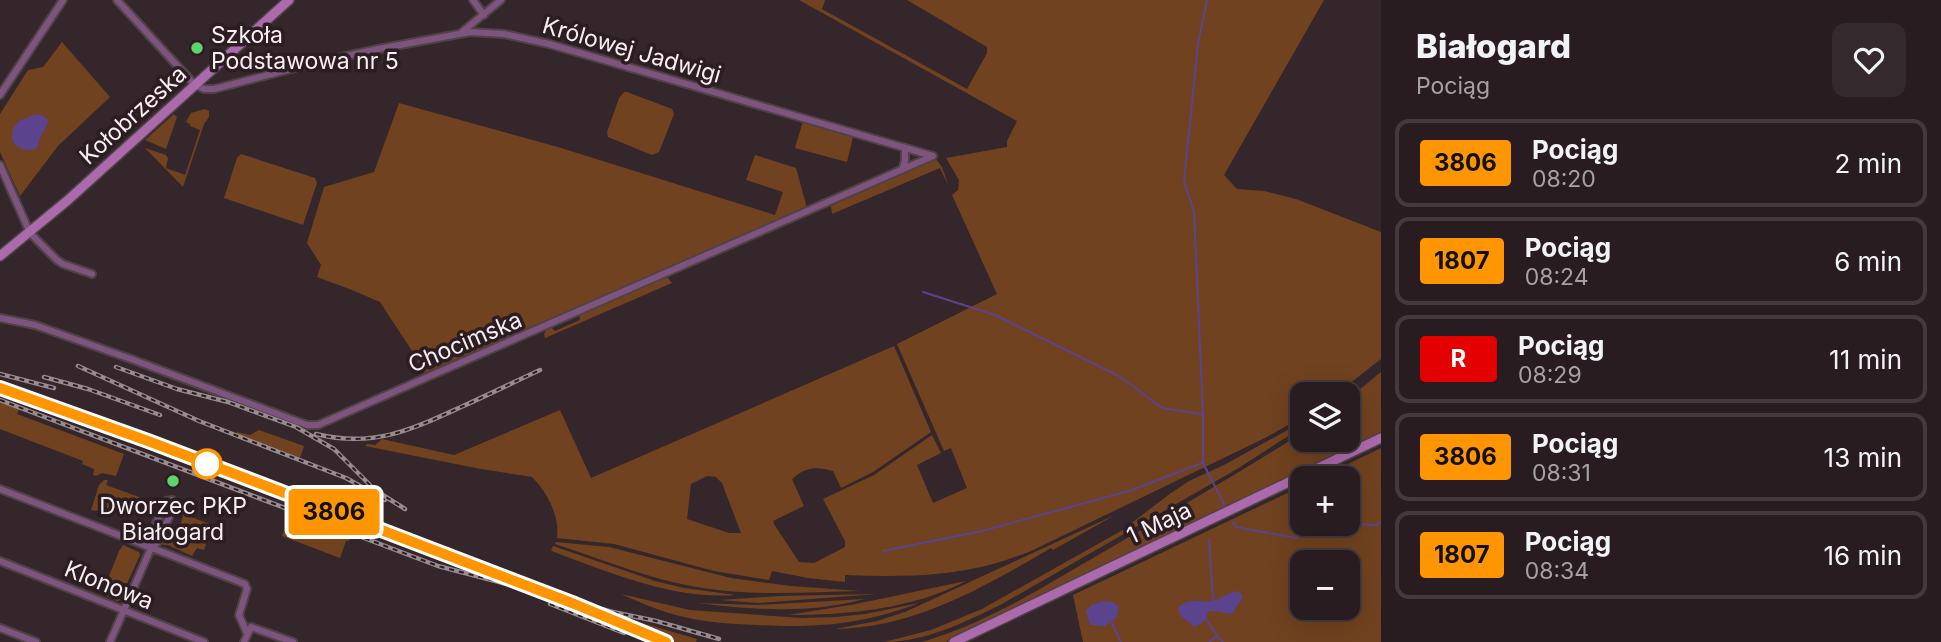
<!DOCTYPE html>
<html lang="pl">
<head>
<meta charset="utf-8">
<style>
  :root { --surface:#281c20; --page:#34292d; --text:#f1f3f6; --muted:#a5a1a5; --line:#443a3e }
  body { margin:0; font-family:Inter,sans-serif; background:var(--page); color:var(--text); height:100vh; display:flex; flex-direction:column; font-size:26px; white-space:nowrap }
  * { box-sizing:border-box; margin:0 }
  p { font-size:23px; color:var(--muted) }
  .icon { flex:none; width:38px; height:38px; fill:none; stroke:currentColor; stroke-width:2; stroke-linecap:round; stroke-linejoin:round }
  .map { position:relative; flex:1; overflow:hidden }
  .panel { display:flex; flex-direction:column; background:var(--surface); width:560px }
  .panel>* { flex:none }
  .badge { padding:0 14px; border-radius:5px; font-size:24px; line-height:46px }
  .buttons { position:absolute; left:1290px; top:382px; display:grid; gap:14px }
  .buttons a { display:grid; place-items:center; width:70px; height:70px; border-radius:14px; background:var(--surface); box-shadow:0 7px 28px #0002,0 0 0 2px var(--line); font-size:35px }
  .map>.badge { position:absolute; translate:-50% -50%; box-shadow:0 0 0 4px #fff }
  .round { display:grid; place-items:center; flex:none; width:74px; height:74px; border-radius:14px; background:var(--page) }
  .headline { display:flex; align-items:center; justify-content:space-between; height:119px; padding:0 35px }
  h1 { font-size:33px; font-weight:800; line-height:52px }
  ul { padding:0; list-style:none }
  li { display:flex; align-items:center; gap:21px; height:88px; margin:0 14px 10px; padding:0 21px; border:4px solid var(--line); border-radius:14px }
  li div { flex:1 }
  li b { display:block; font-size:26px }
  li em { font-style:normal }
  li .badge { min-width:77px; font-weight:700; text-align:center }
  main { display:flex; flex:1; min-height:0 }
  .map>svg:first-child { display:block }
  .green { fill:#70421f; fill-rule:evenodd }
  .water { fill:#5b438e }
  .lines { fill:none; stroke-linecap:round; stroke-linejoin:round }
  .stream { stroke:#5b438e; stroke-width:2 }
  .street-casing { stroke:#504247; stroke-width:10 }
  .secondary-casing { stroke:#504247; stroke-width:12 }
  .street { stroke:#7d547e; stroke-width:6 }
  .secondary { stroke:#ab6aac; stroke-width:9 }
  .rail-casing { stroke:#988b90; stroke-width:4.5 }
  .rail { stroke:#2b1d22; stroke-width:2; stroke-dasharray:5; stroke-linecap:butt }
  .line-casing { stroke:#fff; stroke-width:16 }
  .line { stroke:#ff9500; stroke-width:10 }
  .poi-dot { fill:#5ed56c; stroke:#2b1d22; stroke-width:2.5 }
  .stop-dot { fill:#fff; stroke:#ff9500; stroke-width:3.5 }
  .labels { text-anchor:middle; stroke-width:7; stroke-linejoin:round; paint-order:stroke }
  .poi-label { font-size:23px; fill:#f8edf1; stroke:#2b1d22; text-anchor:start }
  .street-label { font-size:23px; fill:#f8edf1; stroke:#2b1d22 }
</style>
</head>
<body>
<main>
<div class="map">
<svg width="1381" height="642" viewBox="0 0 1381 642">
  <rect width="100%" height="100%" fill="#35262b"/>
  <path class="green" d="M799 0H825L822 9 967 89 987 53V47L907 0H1324L1224 175 1237 189 1264 191 1296 199 1381 232V359L1336 394H1302V417L1265 438 1029 552C1017 556 1005 561 993 564 945 577 894 577 845 575V582L808 578 772 571 769 580 714 571 614 544 557 538C560 516 547 492 532 477L481 469 365 446 367 444 375 445 382 439 454 455 560 410 591 478 894 346 931 432 873 472 841 488 833 471C816 466 805 467 792 479L804 506 773 521 774 524 799 562 814 563 845 547V541L823 499 874 475 932 435 941 453 917 465 933 503 967 488 951 448 944 451 897 344 997 294 952 195 958 190 959 180 946 158 1007 147V141L1017 121ZM707 476 716 477 722 483 741 533H729L687 519 691 484Z
    M62 42 110 97 58 146 20 196 0 152V114L28 70 43 67Z
    M624 92H627L672 109 674 114 659 152 652 155 608 137 607 132 619 98Z
    M399 103 558 147 775 215 783 192 746 180 755 155 796 168 807 208 424 373 416 357 380 302 352 290 317 277 321 265 307 243 324 187 374 172Z
    M205 109 209 111V117L204 124 183 187 145 148 166 155 168 158 166 168 185 175 200 130 190 126V124L186 122 191 113Z
    M174 114 177 117 166 149 145 140Z
    M803 121 853 137 847 162 795 148Z
    M241 154 315 178 317 183 303 225 224 198 237 158Z
    M936 159 942 167 949 187 940 168 832 214 831 206Z
    M667 277 672 283 545 338 544 334 547 329 551 327 555 331 580 320 579 314Z
    M1381 372V435L963 635 945 642H922C985 624 1043 587 1100 554 1168 514 1236 475 1302 433V439H1348V399Z
    M0 402 19 409 17 414 124 454 116 476 102 473 96 476 93 475 94 469 82 464 83 461 0 429Z
    M1302 422V427L1237 469 1002 604C965 622 926 642 884 642L931 630 982 609 1121 531 1171 493 1189 481 1224 465Z
    M259 430 304 446 300 458 236 434 237 432 250 435Z
    M1381 448V642H1083L1073 595 1302 486V523H1348V478H1319ZM1302 562H1348V607H1302Z
    M104 480H108L106 485 139 497 140 501H129L128 505 108 509 101 507 99 511 91 510 99 485Z
    M177 512 213 525 204 550 197 548 192 556 168 545H163L164 541 167 542 168 540 175 543 177 542 181 533 178 531 183 516Z
    M1115 515 1053 550 1051 548C984 587 915 628 835 629L877 621 905 612Z
    M289 517 347 539 349 535 351 536 349 541H346L340 558 282 536Z
    M556 542 609 547 731 578 791 586 860 591C812 592 757 596 710 589 656 582 607 561 555 544Z
    M123 545 139 552 140 555 119 601H117L102 594 119 551Z
    M553 546 655 581 684 588 736 595C673 600 612 573 554 552L551 550Z
    M966 581C913 609 848 615 788 615L856 604Z
    M621 594 690 610 802 618 836 617 865 614 919 603C862 625 817 628 756 625 729 624 702 622 676 615 657 610 639 602 621 594Z
    M877 594 758 603 720 600 779 596Z
    M865 599C809 614 754 610 698 603L757 605Z
    M615 615 697 639 696 642H672L614 617Z"/>
  <path class="water" d="M36 114C55 118 47 125 41 136 39 140 39 144 37 148 27 152 18 150 12 140L13 128 19 121Z
    M1239 591 1243 597 1232 614 1213 611 1208 612C1206 620 1203 624 1194 627L1180 615 1178 608C1189 596 1198 603 1211 601 1221 600 1226 592 1239 591Z
    M1103 601 1112 602 1119 606 1117 617 1105 626 1090 625 1086 611 1091 605Z"/>
  <g class="lines">
    <path class="stream" d="M1207 0 1198 44 1184 181 1194 212 1203 415V463L1225 506
      M923 292 995 315 1119 376 1162 408 1201 414
      M1233 522 1236 527 1296 538 1322 523 1376 525 1381 522
      M1209 539 1213 601
      M883 551 982 531 1129 491 1202 463
      M1206 619 1217 636 1209 642
      M1111 622 1121 642
      M1217 636 1223 642"/>
    <defs>
      <path id="street" d="M117 0 195 85 204 89H214L310 64 378 49 470 32 504 34 549 44 933 156
        M473 0 484 15
        M462 32 501 0
        M0 95 63 0
        M0 165 30 233 57 260 63 264 92 274
        M902 170 905 161V148
        M0 318 35 325 131 359 307 425H318L933 156
        M0 489 245 584 247 589 239 615 247 633
        M0 561 204 642
        M0 628 36 642
        M110 642 151 548 158 542 174 506 172 500 166 501 146 546
        M244 642 251 627 293 642"/>
      <path id="secondary" d="M0 256 68 200 289 0
        M954 642 1381 438"/>
    </defs>
    <use href="#street" class="street-casing"/>
    <use href="#secondary" class="secondary-casing"/>
    <use href="#street" class="street"/>
    <use href="#secondary" class="secondary"/>
    <defs>
      <path id="rail" d="M78 366 199 421 346 478 385 500
        M116 367 177 389 228 402 296 427 334 449 370 485
        M0 374 54 388
        M44 377 88 389 160 415
        M0 388 148 441 484 569
        M0 400 438 566 613 612 656 621 719 639
        M316 434C373 448 411 430 461 407 488 395 514 382 540 370
        M378 492 405 509
        M550 604 624 633
        M614 620 666 642"/>
    </defs>
    <use href="#rail" class="rail-casing"/>
    <use href="#rail" class="rail"/>
  </g>
  <g class="lines">
    <defs>
      <path id="line" d="M0 388 148 441 350 518 572 603 666 642"/>
    </defs>
    <use href="#line" class="line-casing"/>
    <use href="#line" class="line"/>
  </g>
  <g class="poi-dot">
    <circle cx="197" cy="48" r="7"/>
    <circle cx="173" cy="481" r="7"/>
  </g>
  <circle class="stop-dot" cx="207" cy="464" r="14"/>
  <g class="labels">
    <g class="poi-label">
      <text x="211" y="43">Szkoła<tspan x="211" dy="26">Podstawowa nr 5</tspan></text>
      <text x="173" y="514" text-anchor="middle">Dworzec PKP<tspan x="173" dy="26">Białogard</tspan></text>
    </g>
    <g class="street-label">
      <text transform="translate(632 50) rotate(16)" y="8">Królowej Jadwigi</text>
      <text transform="translate(133 115) rotate(-42)" y="8">Kołobrzeska</text>
      <text transform="translate(465 342) rotate(-23)" y="8">Chocimska</text>
      <text transform="translate(1159 523) rotate(-25)" y="8">1 Maja</text>
      <text transform="translate(109 585) rotate(22)" y="8">Klonowa</text>
    </g>
  </g>
</svg>
<div class="buttons">
<a><svg class="icon" aria-label="layers" viewBox="0 0 24 24"><path d="M12 4l9 5-9 5-9-5zM3 14l9 5 9-5"/></svg></a>
<a>+</a>
<a>−</a>
</div>
<b class="badge" style="left:334px;top:512px;background:#ff9500;color:#111">3806</b>
</div>
<section class="panel">
<div class="headline"><div><h1>Białogard</h1><p>Pociąg</p></div><a class="round"><svg class="icon" aria-label="heart" viewBox="0 0 24 24"><path d="M12 20l-8-8c-3-5 5-10 8-4 3-6 11-1 8 4z"/></svg></a></div>
<ul>
<li><span class="badge" style="background:#ff9500;color:#111">3806</span><div><b>Pociąg</b><p>08:20</p></div><em>2 min</em></li>
<li><span class="badge" style="background:#ff9500;color:#111">1807</span><div><b>Pociąg</b><p>08:24</p></div><em>6 min</em></li>
<li><span class="badge" style="background:#e50000;color:#fff">R</span><div><b>Pociąg</b><p>08:29</p></div><em>11 min</em></li>
<li><span class="badge" style="background:#ff9500;color:#111">3806</span><div><b>Pociąg</b><p>08:31</p></div><em>13 min</em></li>
<li><span class="badge" style="background:#ff9500;color:#111">1807</span><div><b>Pociąg</b><p>08:34</p></div><em>16 min</em></li>
</ul>
</section>
</main>
</body>
</html>
